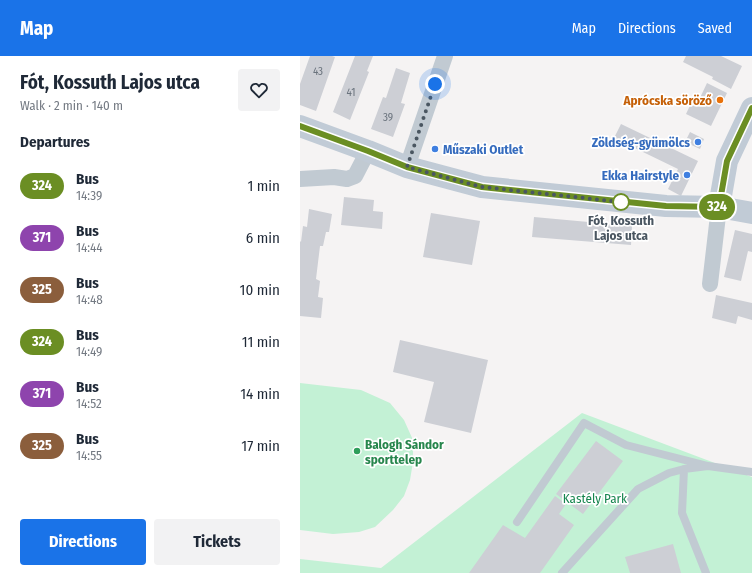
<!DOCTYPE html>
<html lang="en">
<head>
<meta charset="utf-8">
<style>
  :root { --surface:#fff; --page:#f2f2f3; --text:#1f2937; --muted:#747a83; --accent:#1a73e8 }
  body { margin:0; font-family:"Fira Sans Condensed",sans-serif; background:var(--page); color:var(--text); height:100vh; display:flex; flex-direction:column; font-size:15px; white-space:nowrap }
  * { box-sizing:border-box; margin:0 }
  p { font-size:13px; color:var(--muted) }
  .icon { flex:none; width:22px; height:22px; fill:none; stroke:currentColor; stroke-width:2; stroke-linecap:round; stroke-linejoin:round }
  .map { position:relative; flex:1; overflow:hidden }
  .side { display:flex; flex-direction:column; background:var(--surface); width:300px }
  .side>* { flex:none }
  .badge { padding:0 8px; border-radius:13px; font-size:14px; line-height:26px }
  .you { position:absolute; width:20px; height:20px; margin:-10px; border:3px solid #fff; border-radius:50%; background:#1a73e8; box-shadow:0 0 0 6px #1a73e833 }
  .map>.badge { position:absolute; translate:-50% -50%; box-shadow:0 0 0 2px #fff }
  h2 { padding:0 20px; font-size:15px; line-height:36px }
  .round { display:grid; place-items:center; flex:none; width:42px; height:42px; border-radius:4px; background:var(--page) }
  .headline { display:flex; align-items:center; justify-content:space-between; height:68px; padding:0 20px }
  h1 { font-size:19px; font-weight:700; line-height:30px }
  .button { display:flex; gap:8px; margin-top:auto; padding:8px 20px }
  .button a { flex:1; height:46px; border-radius:4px; background:var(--accent); color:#fff; font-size:16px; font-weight:700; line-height:46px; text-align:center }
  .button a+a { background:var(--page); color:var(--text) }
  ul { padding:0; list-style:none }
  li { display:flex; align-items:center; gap:12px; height:52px; padding:0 20px }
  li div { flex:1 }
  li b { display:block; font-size:15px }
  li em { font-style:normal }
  li .badge { min-width:44px; font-weight:700; text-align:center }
  header { display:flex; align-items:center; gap:24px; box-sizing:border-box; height:56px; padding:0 20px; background:var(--accent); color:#fff }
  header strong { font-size:19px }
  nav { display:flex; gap:22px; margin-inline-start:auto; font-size:14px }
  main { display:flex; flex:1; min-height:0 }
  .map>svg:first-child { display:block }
  .green { fill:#c3f1d5 }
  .building { fill:#cdcfd5 }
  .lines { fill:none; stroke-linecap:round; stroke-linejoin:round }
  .lane { stroke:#c1cad2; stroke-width:8 }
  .street { stroke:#c1cad2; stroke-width:16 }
  .secondary { stroke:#c1cbd6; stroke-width:22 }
  .line-casing { stroke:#fff; stroke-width:9 }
  .line { stroke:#6b8e23; stroke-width:6 }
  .walk { stroke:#4a5661; stroke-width:4; stroke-dasharray:0 7.2 }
  .food-dot { fill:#e8710a; stroke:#fff; stroke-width:1.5 }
  .shop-dot { fill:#3f7fe0; stroke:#fff; stroke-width:1.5 }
  .stop-dot { fill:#fff; stroke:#6b8e23; stroke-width:2 }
  .leisure-dot { fill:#2e9e5b; stroke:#fff; stroke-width:1.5 }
  .labels { text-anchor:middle; stroke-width:3.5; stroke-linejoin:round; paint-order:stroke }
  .number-label { font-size:11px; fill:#6b747e }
  .food-label { font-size:13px; font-weight:bold; fill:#c56008; stroke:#fff; text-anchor:end }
  .shop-label { font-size:13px; font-weight:bold; fill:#366cbe; stroke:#fff; text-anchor:end }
  .stop-label { font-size:13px; font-weight:bold; fill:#4a5661; stroke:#fff }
  .leisure-label { font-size:13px; font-weight:bold; fill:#27864d; stroke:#fff; text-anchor:start }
  .park-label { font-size:13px; fill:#17864f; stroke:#fff }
</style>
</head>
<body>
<header>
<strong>Map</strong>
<nav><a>Map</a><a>Directions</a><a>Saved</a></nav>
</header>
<main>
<section class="side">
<div class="headline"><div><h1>Fót, Kossuth Lajos utca</h1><p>Walk · 2 min · 140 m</p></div><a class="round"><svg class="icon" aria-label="heart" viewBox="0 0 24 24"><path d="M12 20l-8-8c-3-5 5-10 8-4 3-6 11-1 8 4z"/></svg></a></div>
<h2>Departures</h2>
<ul>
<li><span class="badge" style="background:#6b8e23;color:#fff">324</span><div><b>Bus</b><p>14:39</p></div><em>1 min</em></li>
<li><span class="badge" style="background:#8e44ad;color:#fff">371</span><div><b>Bus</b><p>14:44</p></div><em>6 min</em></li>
<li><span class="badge" style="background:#8b5e3c;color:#fff">325</span><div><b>Bus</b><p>14:48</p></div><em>10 min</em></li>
<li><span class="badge" style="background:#6b8e23;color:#fff">324</span><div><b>Bus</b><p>14:49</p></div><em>11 min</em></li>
<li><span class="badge" style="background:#8e44ad;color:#fff">371</span><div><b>Bus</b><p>14:52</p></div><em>14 min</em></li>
<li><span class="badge" style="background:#8b5e3c;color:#fff">325</span><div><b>Bus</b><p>14:55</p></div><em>17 min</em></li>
</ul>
<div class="button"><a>Directions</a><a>Tickets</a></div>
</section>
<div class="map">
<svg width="452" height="517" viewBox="0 0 452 517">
  <rect width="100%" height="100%" fill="#f5f3f3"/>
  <path class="green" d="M0 327 61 334 90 347 104 364 113 384V406L110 424 104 440 93 454 75 471 59 476 33 478 0 474Z
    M282 357 452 421V517H0V503L81 512Z"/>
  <path class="building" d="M10 0H32L35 1 16 55 0 49V28Z
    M55 0H73L67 15 69 16 50 64 33 56Z
    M386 0H421L442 10 431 33 412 23 413 21 383 6Z
    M96 12 110 17 101 47 105 48 93 81 71 73 83 41 86 42Z
    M407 27 427 37 411 70 386 58 394 41 399 44Z
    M321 68 398 105 381 140 368 133 378 113 314 82Z
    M390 76 404 83 400 93 385 86Z
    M44 141 74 144 73 155 83 156 82 173 41 169Z
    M9 153 32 158 29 176H26L23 190H20L16 223 20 225 18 241 23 242 21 262 0 260V185L1 186 3 170 7 171Z
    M131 157 180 165 172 209 123 201Z
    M234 161 332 170 331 189 232 181Z
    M435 174 452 178V196L448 195 441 225 424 221Z
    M416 239 452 247V264L438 260 436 268 412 262Z
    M100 284 188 304 171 377 124 366 134 326 93 316Z
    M296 385 323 405 283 458 256 438Z
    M255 440 266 448 259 458 274 469 240 517H169L203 469 225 482Z
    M373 488 381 517H330L325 501Z"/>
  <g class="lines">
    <path class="lane" d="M384 413 382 457 406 517
      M217 466 284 367 326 389 408 410
      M262 517 338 433 369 417 384 413 408 410 452 416"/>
    <path class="street" d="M107 111 145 0
      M0 123 34 121 47 123 55 120 68 95
      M410 228 419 151"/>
    <path class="secondary" d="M0 70 68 95 107 111 182 131 366 150 419 151 452 157
      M419 151 427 105 452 52"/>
  </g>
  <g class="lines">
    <defs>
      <path id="line" d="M0 70 68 95 107 111 182 131 366 150 419 151 427 105 452 52"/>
    </defs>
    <use href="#line" class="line-casing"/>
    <use href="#line" class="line"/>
    <path class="walk" d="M135 28 107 111 182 131 321 146"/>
  </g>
  <circle class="food-dot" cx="420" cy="44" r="4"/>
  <g class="shop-dot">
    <circle cx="398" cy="86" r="4"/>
    <circle cx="135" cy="93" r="4"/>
    <circle cx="387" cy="119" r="4"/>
  </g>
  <circle class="stop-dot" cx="321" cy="146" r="8"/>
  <circle class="leisure-dot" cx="57" cy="395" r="4"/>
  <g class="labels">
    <g class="number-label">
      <text x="18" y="19">43</text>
      <text x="51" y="40">41</text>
      <text x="88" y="65">39</text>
    </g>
    <g class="food-label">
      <text x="412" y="49">Aprócska söröző</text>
    </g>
    <g class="shop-label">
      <text x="390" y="91">Zöldség-gyümölcs</text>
      <text x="143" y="98" text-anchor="start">Műszaki Outlet</text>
      <text x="379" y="124">Ekka Hairstyle</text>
    </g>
    <g class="stop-label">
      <text x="321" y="169">Fót, Kossuth<tspan x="321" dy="15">Lajos utca</tspan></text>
    </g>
    <g class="leisure-label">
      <text x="65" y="393">Balogh Sándor<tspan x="65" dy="15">sporttelep</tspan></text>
    </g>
    <g class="park-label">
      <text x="295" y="447">Kastély Park</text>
    </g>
  </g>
</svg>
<div class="you" style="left:135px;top:28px"></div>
<b class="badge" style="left:417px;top:151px;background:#6b8e23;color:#fff">324</b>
</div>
</main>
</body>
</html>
